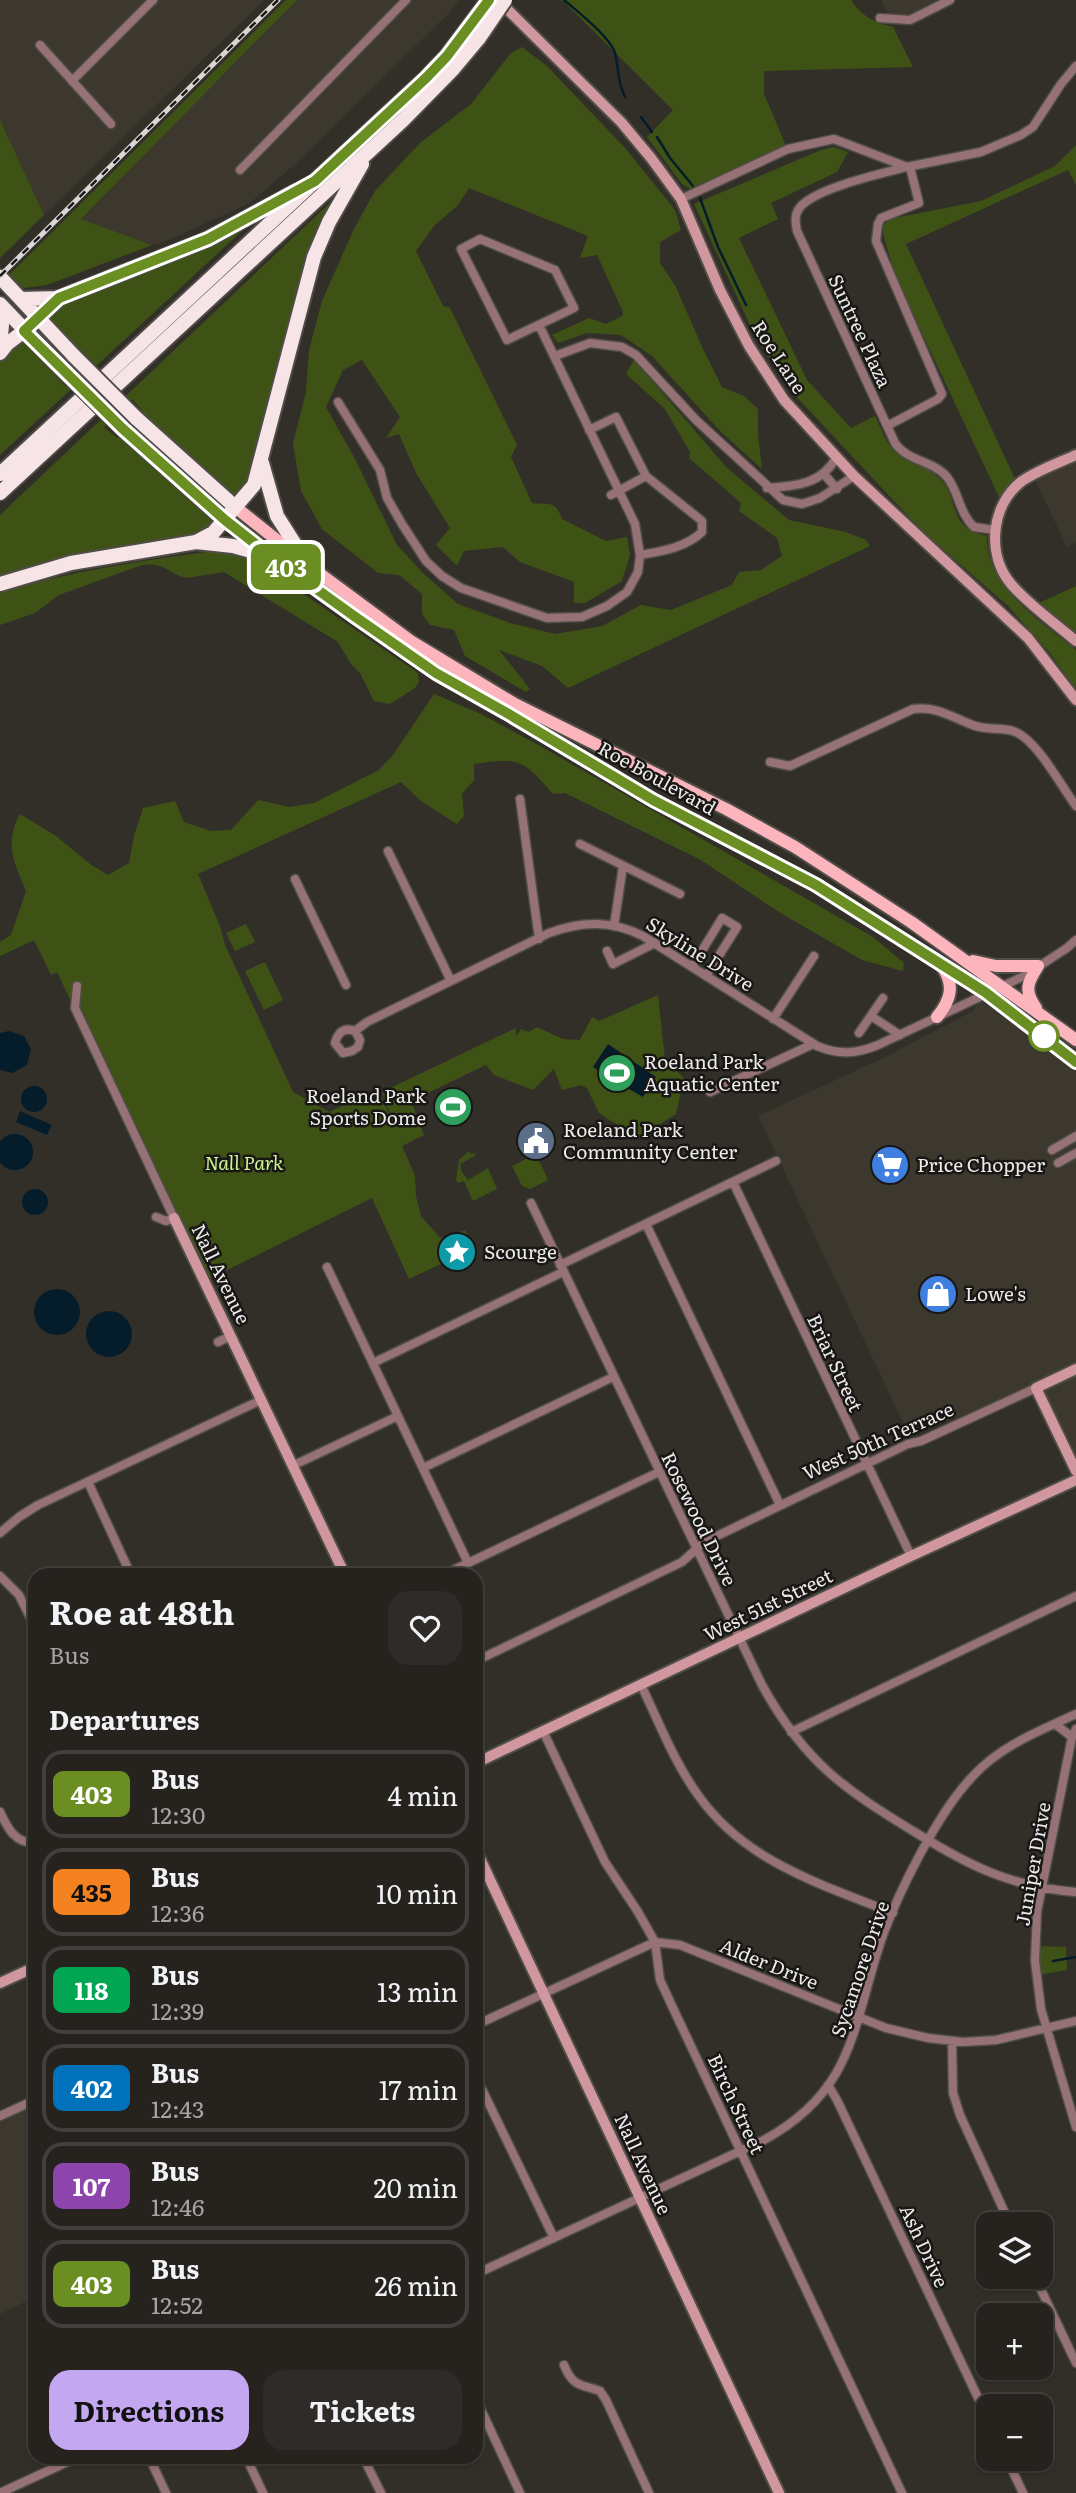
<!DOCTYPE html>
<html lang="en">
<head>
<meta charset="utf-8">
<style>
  :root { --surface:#26231f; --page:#2e2b28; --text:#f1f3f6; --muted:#a4a4a4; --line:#42403d; --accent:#c4a7f1 }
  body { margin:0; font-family:Literata,serif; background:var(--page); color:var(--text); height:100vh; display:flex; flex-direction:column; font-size:26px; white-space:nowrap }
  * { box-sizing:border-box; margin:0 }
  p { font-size:23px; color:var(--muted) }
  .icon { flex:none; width:38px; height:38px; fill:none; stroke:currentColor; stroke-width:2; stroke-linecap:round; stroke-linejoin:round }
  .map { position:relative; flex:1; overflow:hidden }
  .side { position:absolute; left:28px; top:1568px; width:455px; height:896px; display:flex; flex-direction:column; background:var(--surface); border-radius:21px; box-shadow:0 2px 5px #0004,0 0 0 2px var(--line) }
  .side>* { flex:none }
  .badge { padding:0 14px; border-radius:10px; font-size:24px; line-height:46px }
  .fabs { position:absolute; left:976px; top:2212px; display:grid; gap:14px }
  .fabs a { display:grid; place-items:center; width:77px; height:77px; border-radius:14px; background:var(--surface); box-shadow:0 2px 5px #0004,0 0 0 2px var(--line); font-size:35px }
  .map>.badge { position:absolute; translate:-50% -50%; box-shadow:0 0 0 4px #fff }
  h2 { padding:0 21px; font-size:26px; line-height:63px }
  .round { display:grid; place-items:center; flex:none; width:74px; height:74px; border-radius:21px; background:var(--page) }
  .head { display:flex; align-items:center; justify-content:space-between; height:119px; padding:0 21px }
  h1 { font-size:33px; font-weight:700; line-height:52px }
  .button { display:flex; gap:14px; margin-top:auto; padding:14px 21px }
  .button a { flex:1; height:80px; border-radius:21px; background:var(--accent); color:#111; font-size:28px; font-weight:700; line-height:80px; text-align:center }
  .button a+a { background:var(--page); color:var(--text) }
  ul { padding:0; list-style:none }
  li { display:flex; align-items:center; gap:21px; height:88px; margin:0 14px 10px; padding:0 7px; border:4px solid var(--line); border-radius:21px }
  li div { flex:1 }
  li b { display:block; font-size:26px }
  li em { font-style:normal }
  li .badge { min-width:77px; font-weight:700; text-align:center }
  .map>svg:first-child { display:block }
  .built { fill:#3d382d }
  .green { fill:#3f5216 }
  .water { fill:#051c2a }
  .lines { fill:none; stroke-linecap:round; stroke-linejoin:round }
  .stream { stroke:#051c2a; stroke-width:2.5 }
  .street-casing { stroke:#504d48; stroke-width:11 }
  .secondary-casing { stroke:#504d48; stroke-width:14 }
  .primary-casing { stroke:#504d48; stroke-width:16 }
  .highway-casing { stroke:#504d48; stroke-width:18 }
  .street { stroke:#967276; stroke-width:8 }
  .secondary { stroke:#d0989e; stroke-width:10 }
  .primary { stroke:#fcb4bd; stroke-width:12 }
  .highway { stroke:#f6e4e6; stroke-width:14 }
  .rail-casing { stroke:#d9d6d3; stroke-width:5 }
  .rail { stroke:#181715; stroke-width:2.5; stroke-dasharray:8; stroke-linecap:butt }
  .highway-bridge-casing { stroke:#504d48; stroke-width:18; stroke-linecap:butt }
  .highway-bridge { stroke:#f6e4e6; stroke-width:14 }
  .line-casing { stroke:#fff; stroke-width:16 }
  .line { stroke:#6b8e23; stroke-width:10 }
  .stop-dot { fill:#fff; stroke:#6b8e23; stroke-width:3.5 }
  .labels { text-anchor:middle; stroke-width:5; stroke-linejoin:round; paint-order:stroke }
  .street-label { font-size:19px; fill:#edebe8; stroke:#181715 }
  .poi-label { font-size:19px; fill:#edebe8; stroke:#181715; text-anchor:start }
  .park-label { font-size:19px; font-style:italic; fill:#d0f392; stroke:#181715 }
</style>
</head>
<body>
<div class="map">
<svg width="1076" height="2493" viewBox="0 0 1076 2493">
  <rect width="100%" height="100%" fill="#322f29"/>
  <path class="built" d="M0 0H264L44 215 0 120Z
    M297 0H459L448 14 294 165 250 203 160 244 152 245 80 219Z
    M881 0H941L909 15 894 17 888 14Z
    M1076 462V543L1067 547 1035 480Z
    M985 992 1007 994 1076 1044V1466L1036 1388 909 1435 758 1116 885 1057 973 1011Z
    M35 2102V2297L0 2314V2118Z"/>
  <path class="green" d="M286 0H297L81 219 152 245 47 285 24 288 8 276Z
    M556 0H851C861 16 875 23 893 27L913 67 764 71V94L786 146 690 189 682 184 647 137 673 110 563 1Z
    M522 47 547 66 626 149 675 210 681 230 660 242V263L676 287 703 349 722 387 744 396 758 409V435L762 469 721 432 652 356 621 335 587 333 558 343 552 335 589 318 606 324 622 316 623 312 597 255 580 258 588 236 469 188 458 205 434 226 416 251 443 306 450 308 517 445 511 457 532 503C550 505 555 500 562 519L606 541 627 537 630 555 622 581 585 603H574V582L520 562 503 547 464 551 457 566 436 545 450 528 416 473 399 434 386 438 400 417 362 360 343 370 326 407 355 459 397 545 424 574 458 604 510 623 555 634 602 626 641 605 671 610 732 585 739 572 761 570 782 556 777 538 739 511 741 503 689 458 690 452 665 409 626 374 634 360 727 468 789 520 846 532 866 540 870 546 568 688 542 666 499 650 530 689 526 692 465 656 454 630 430 625 422 614V594L399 575 378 573 322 529 301 491 293 443 306 392 309 350 322 301 354 229 375 191 420 143 471 104 511 53Z
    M0 120 44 215 0 258Z
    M1076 145V185L1068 170 906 244 1015 479 999 497 896 278 883 234V226L889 219 981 201 1055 166Z
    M833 147 848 152 837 172 771 203 778 219 739 238 807 380 851 428 875 416C881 428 887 446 898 454 910 463 926 466 937 476 962 497 944 527 987 536 986 587 1040 621 1076 650V690L1050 653 1008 606 923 532 792 392 757 340 694 204 821 150Z
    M336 197 250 477 246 486 234 495 139 412 141 409 132 399 104 427 117 438 119 437 214 522 197 535 0 579V515Z
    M240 227 243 230 0 455V361L4 355 20 342 26 343 66 387 91 362 45 315 58 307 149 269Z
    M214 551 241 555 260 564 418 673 419 682 415 688 390 704 374 701 360 673 351 664 338 642 224 572 187 578C168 574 164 560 139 566L59 595 35 613 0 625V592C70 572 142 560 214 551Z
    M1076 586V632L1039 603Z
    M434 694 481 714 540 746 873 937 904 963 903 971 862 960 782 914 701 860 565 793 553 794C523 760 521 757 474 764V780L462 794 464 816 457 824 421 801 401 782 198 874 220 926 225 945 293 1092 329 1112 378 1090 393 1122 382 1092 516 1028V1037L521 1029 529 1032 537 1027 563 1039 580 1040 592 1017 599 1021 658 995 665 1060 684 1078 676 1114 638 1138 599 1113 587 1088 581 1085 562 1090 554 1069 533 1090 494 1075 486 1065 411 1101 424 1135 402 1146 415 1176 416 1196 421 1216 440 1238 466 1230 468 1251 409 1279 372 1198 205 1281 57 972 51 975 34 940 0 956V942L11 935 26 891C14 863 4 843 20 814L56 836 90 864 108 875 129 863 134 836 143 808 175 801 184 822 211 831 231 830 258 800 290 807 314 803 379 770 393 755Z
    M246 924 255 942 235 951 226 933Z
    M265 962 283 1000 264 1010 245 971Z
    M469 1151 470 1154 474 1153 476 1155 460 1164 462 1172 468 1180 488 1168 497 1189 473 1201 464 1181 458 1183 456 1180 459 1160Z
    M536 1154 548 1180 530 1189 522 1186 512 1166Z
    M1038 1946 1066 1947 1067 1970 1038 1975Z"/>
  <path class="water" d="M9 1031 24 1036 31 1049 27 1065 12 1073 0 1070V1033Z
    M608 1044 656 1077 643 1097 624 1086 631 1073 627 1070 617 1083 593 1067Z
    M21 1099a13 13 0 1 1 26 0a13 13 0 1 1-26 0Z
    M20 1111 52 1125 47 1135 16 1122Z
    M-3 1152a18 18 0 1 1 36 0a18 18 0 1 1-36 0Z
    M22 1202a13 13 0 1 1 26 0a13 13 0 1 1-26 0Z
    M34 1312a23 23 0 1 1 46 0a23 23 0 1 1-46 0Z
    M86 1334a23 23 0 1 1 46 0a23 23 0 1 1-46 0Z"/>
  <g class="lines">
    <path class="stream" d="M564 0C577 11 610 37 615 53 619 68 617 82 625 97
      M641 117 652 132
      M657 137 670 158 693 186
      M700 198 718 247 746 305
      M1053 1961 1076 1957"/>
    <defs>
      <path id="street" d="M880 18 910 20 950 0
        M40 45 111 124
        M72 81 153 0
        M907 167C880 174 821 187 802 205 794 213 795 221 797 231L895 443C907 461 934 461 947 477 959 492 959 513 974 527L995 530
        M240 170 406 0
        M681 199 788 149 834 139 907 167 981 152 1021 135 1033 127 1061 84 1076 66
        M480 239 555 270 574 308 507 340 461 249Z
        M539 325 635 524 640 555
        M555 356 590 343 622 347 636 355 696 420 783 500 802 504 820 498 854 476
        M338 402 380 470 387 498 402 524 426 561 442 576 461 588 547 618 582 617 607 606 627 592 638 572 640 555C662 551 685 548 702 532V521L646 476
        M887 426 938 399 942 394 876 241 878 224 881 218 919 203 910 167
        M589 430 616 417 646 476 611 495
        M823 473 837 489
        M767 488C794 486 821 485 836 458
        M770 762 790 766 913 709C935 706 950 716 970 724 986 731 999 727 1013 731 1036 738 1061 786 1076 806
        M520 799 539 939
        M580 844 680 894
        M388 851 451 981
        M295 879 346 985
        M614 926 623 866
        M607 951 613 964 655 943
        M692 967 722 918 737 927 706 976
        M77 986 75 1008 174 1218 166 1221 156 1217
        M871 1016 900 1035
        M773 1019 814 956
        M355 1031 360 1040 358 1047 352 1051 343 1053 335 1043C338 1032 344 1027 355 1031L367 1022 549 933C582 921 611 920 643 936L817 1046C839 1055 856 1054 878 1045L1024 976 1067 948 1076 940
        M859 1033 883 998
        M710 1092 813 1044
        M1052 1150 1076 1136
        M1058 1163 1076 1153
        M733 1182 911 1556
        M531 1203 762 1685C805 1763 844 1789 918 1834 971 1867 1013 1887 1076 1892
        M646 1224 780 1505
        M560 1265 776 1161
        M327 1267 468 1563
        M218 1342 231 1336
        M373 1363 563 1272
        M292 1466 398 1416
        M423 1468 613 1377
        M88 1482 131 1575
        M0 1533 19 1517 38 1505 261 1400
        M443 1575 659 1472
        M0 1576 19 1595 35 1627
        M476 1661 682 1562 704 1542 719 1535 908 1444 921 1441 1036 1388
        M641 1685C659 1722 674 1762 698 1795 745 1862 821 1884 893 1913
        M1055 1724 1072 1737
        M1076 1729 1072 1737 1037 1912 1035 1961 1041 2009 1076 2127
        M543 1731 605 1862 638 1912 655 1942 660 1980 672 2006 902 2493
        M791 1732 1076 1596
        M0 1812C8 1829 15 1843 35 1843
        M476 2025 655 1942 680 1945 886 2028 928 2038 963 2042 996 2040 1076 2021
        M952 2041 953 2093 960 2115 1010 2224
        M476 2077 554 2238
        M828 2085 837 2100 989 2421
        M0 2116 35 2100
        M476 2274 764 2140C857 2089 852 2024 883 1935 900 1889 938 1813 972 1777 1000 1746 1039 1731 1076 1714
        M1035 2277 1076 2363
        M564 2365C573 2387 580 2384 600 2391L606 2400 649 2493
        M476 2399 520 2493
        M149 2457 166 2493
        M246 2457 263 2493
        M363 2457 381 2493
        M1007 2459 1023 2493
        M0 2493 78 2457"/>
      <path id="secondary" d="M498 0 621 122 651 158 681 199 720 290 749 346 784 400 854 476 1028 638 1076 700
        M1076 455C1058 463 1038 470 1022 481 991 505 986 554 1011 584 1029 605 1055 623 1076 641
        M174 1218 345 1575
        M1076 1369 1036 1388 1076 1471
        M476 1763 911 1556 1076 1480
        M476 1850 779 2493
        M0 1983 35 1967"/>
      <path id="primary" d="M234 506 308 565 412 642 513 703 726 809 795 847 911 922 1076 1040
        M225 520 272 557 436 673 507 713 653 800 816 885 985 992 1076 1062
        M973 961 996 966H1038
        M1036 1008C1024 991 1027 983 1038 966
        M937 1017C951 1000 955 985 942 966"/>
      <path id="highway" d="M0 277 74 356
        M21 299 59 298
        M0 304 61 368
        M0 309 2 325 0 346
        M0 353 7 344 24 331 59 298 208 239 295 192
        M136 418 234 506
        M123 429 225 520
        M262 463 277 516 308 565
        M0 474 426 78 447 56 489 0
        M0 493 403 120 453 69 479 38
        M196 542 213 533 254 485 314 257 329 222 362 164
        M0 584 71 563 196 542 233 546 272 557"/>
    </defs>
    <use href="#street" class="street-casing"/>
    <use href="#secondary" class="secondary-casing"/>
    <use href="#primary" class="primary-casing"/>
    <use href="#highway" class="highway-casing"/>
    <use href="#street" class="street"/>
    <use href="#secondary" class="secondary"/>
    <use href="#primary" class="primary"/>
    <use href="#highway" class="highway"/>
    <defs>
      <path id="rail" d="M0 276 278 0"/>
    </defs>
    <use href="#rail" class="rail-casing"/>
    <use href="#rail" class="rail"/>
    <defs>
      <path id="highway-bridge" d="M479 38 505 0
        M74 356 136 418
        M61 368 123 429"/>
    </defs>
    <use href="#highway-bridge" class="highway-bridge-casing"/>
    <use href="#highway-bridge" class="highway-bridge"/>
  </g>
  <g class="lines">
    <defs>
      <path id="line" d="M489 0 447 56 426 78 315 181 208 239 59 298 24 331 123 429 225 520 272 557 354 616 436 673 507 713 653 800 816 885 985 992 1076 1062"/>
    </defs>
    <use href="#line" class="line-casing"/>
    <use href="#line" class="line"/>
  </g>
  <defs>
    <symbol id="stadium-disc" viewBox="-11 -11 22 22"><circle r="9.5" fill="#2e9e5b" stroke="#181715"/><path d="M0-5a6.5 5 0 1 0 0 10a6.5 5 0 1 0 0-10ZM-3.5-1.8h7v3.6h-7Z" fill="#fff"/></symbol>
    <symbol id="civic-disc" viewBox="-11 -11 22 22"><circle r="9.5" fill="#5c6f8a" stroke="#181715"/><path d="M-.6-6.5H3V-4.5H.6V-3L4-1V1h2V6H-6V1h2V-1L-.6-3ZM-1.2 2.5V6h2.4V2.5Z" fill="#fff"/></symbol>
    <symbol id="supermarket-disc" viewBox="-11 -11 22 22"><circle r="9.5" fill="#3f7fe0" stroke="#181715"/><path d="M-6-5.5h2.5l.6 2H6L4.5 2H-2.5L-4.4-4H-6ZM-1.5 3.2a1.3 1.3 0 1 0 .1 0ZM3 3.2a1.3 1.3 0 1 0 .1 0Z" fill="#fff"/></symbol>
    <symbol id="sight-disc" viewBox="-11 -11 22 22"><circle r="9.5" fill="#0f9aa8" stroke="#181715"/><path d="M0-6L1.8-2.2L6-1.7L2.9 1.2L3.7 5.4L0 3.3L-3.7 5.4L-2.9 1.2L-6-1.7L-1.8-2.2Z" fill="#fff"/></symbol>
    <symbol id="shop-disc" viewBox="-11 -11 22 22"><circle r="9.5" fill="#3f7fe0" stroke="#181715"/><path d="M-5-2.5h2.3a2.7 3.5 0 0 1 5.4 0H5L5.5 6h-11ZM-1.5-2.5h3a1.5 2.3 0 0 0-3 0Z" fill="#fff"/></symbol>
  </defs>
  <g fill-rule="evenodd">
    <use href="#stadium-disc" x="595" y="1051" width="44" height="44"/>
    <use href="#stadium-disc" x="431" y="1085" width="44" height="44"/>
    <use href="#civic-disc" x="514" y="1119" width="44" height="44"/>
    <use href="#supermarket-disc" x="868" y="1143" width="44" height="44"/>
    <use href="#sight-disc" x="435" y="1230" width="44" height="44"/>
    <use href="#shop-disc" x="916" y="1272" width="44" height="44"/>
  </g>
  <circle class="stop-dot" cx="1044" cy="1036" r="14"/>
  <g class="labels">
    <g class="street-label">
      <text transform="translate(860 331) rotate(65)" y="7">Suntree Plaza</text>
      <text transform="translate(779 357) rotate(57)" y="7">Roe Lane</text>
      <text transform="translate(657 778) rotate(29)" y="7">Roe Boulevard</text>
      <text transform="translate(700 954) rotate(32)" y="7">Skyline Drive</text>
      <text transform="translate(221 1274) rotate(64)" y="7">Nall Avenue</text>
      <text transform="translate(835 1363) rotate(65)" y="7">Briar Street</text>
      <text transform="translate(878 1441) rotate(-24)" y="7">West 50th Terrace</text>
      <text transform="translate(699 1519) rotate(64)" y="7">Rosewood Drive</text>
      <text transform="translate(768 1605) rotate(-26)" y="7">West 51st Street</text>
      <text transform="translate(1033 1864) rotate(-80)" y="7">Juniper Drive</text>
      <text transform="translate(769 1964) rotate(22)" y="7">Alder Drive</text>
      <text transform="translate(860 1969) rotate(-71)" y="7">Sycamore Drive</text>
      <text transform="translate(736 2104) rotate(65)" y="7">Birch Street</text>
      <text transform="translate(643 2164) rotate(65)" y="7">Nall Avenue</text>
      <text transform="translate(924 2246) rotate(65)" y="7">Ash Drive</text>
    </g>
    <g class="poi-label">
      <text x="644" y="1069">Roeland Park<tspan x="644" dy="22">Aquatic Center</tspan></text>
      <text x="426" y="1103" text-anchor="end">Roeland Park<tspan x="426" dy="22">Sports Dome</tspan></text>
      <text x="563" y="1137">Roeland Park<tspan x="563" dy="22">Community Center</tspan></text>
      <text x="917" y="1172">Price Chopper</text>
      <text x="484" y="1259">Scourge</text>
      <text x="965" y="1301">Lowe's</text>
    </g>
    <g class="park-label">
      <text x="244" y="1170">Nall Park</text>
    </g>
  </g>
</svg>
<div class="fabs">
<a><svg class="icon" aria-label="layers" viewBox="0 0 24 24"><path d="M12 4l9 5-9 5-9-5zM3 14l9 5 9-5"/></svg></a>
<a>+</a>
<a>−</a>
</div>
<b class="badge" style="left:286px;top:567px;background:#6b8e23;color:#fff">403</b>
<section class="side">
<div class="head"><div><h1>Roe at 48th</h1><p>Bus</p></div><a class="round"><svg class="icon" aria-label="heart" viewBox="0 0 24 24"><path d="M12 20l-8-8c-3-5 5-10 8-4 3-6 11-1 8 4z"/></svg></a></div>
<h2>Departures</h2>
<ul>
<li><span class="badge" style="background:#6b8e23;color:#fff">403</span><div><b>Bus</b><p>12:30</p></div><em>4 min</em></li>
<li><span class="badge" style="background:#f58220;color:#111">435</span><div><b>Bus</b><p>12:36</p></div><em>10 min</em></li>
<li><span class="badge" style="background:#00a651;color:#fff">118</span><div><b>Bus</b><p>12:39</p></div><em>13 min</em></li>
<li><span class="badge" style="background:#0072bc;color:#fff">402</span><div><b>Bus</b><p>12:43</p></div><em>17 min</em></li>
<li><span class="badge" style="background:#8e44ad;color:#fff">107</span><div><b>Bus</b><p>12:46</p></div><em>20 min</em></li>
<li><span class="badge" style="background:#6b8e23;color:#fff">403</span><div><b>Bus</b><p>12:52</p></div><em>26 min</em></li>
</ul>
<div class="button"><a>Directions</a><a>Tickets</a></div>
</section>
</div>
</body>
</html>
